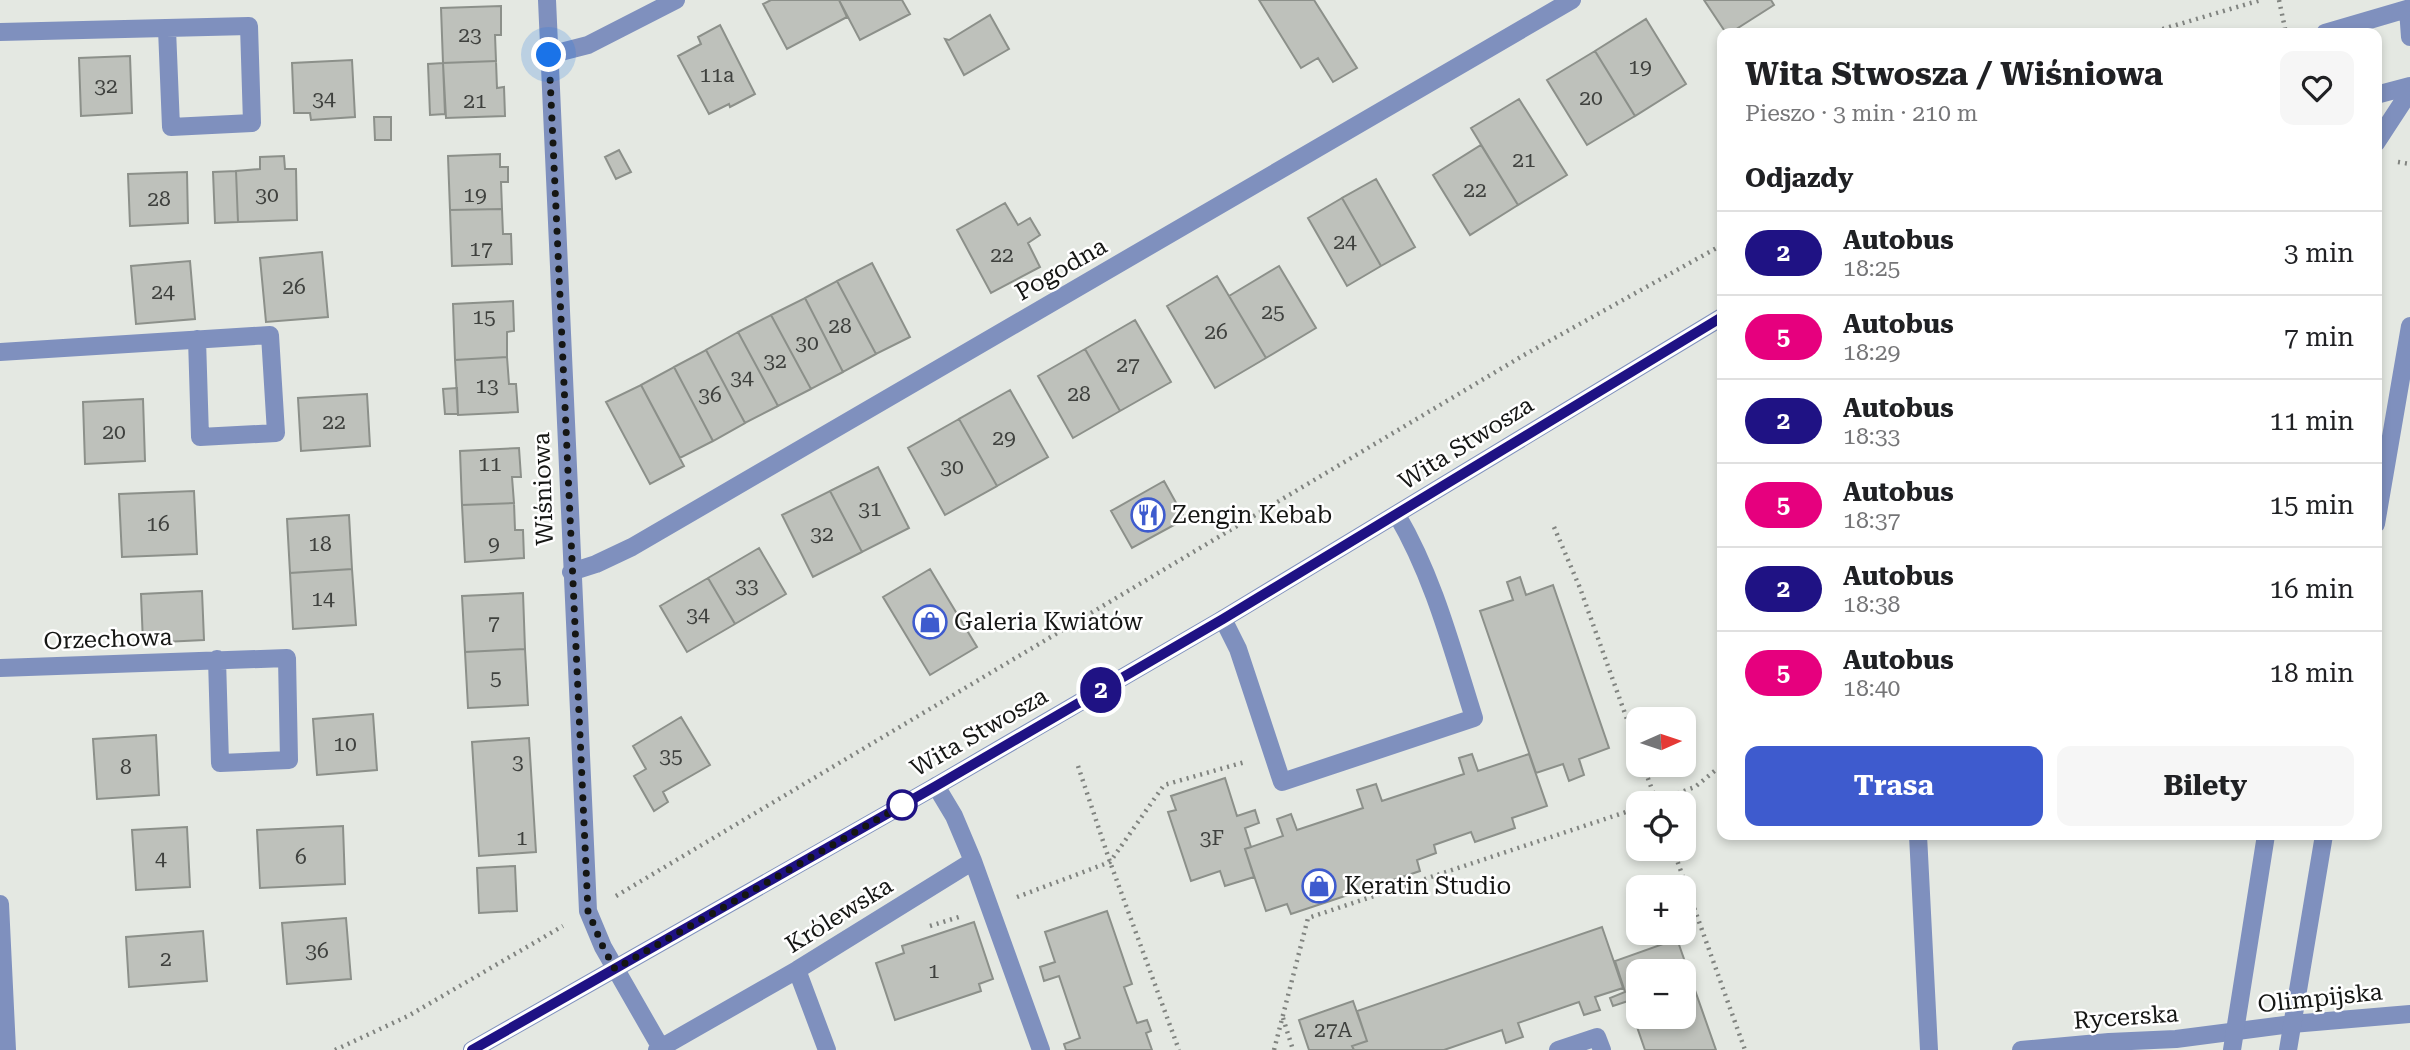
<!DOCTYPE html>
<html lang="pl">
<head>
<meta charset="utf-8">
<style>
  :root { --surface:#fff; --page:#f6f6f6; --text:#202124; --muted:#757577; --line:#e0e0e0; --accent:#3e5bce }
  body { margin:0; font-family:"Roboto Serif",serif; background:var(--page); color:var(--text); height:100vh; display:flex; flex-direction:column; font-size:26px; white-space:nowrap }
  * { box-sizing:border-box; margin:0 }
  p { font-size:23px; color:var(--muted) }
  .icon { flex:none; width:38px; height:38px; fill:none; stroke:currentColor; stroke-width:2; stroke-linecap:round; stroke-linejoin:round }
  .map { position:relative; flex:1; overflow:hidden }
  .side { position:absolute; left:1717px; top:28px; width:665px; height:812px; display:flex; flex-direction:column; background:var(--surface); border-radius:14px; box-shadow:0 4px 10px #0003 }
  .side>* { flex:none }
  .badge { padding:0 14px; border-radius:23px; font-size:24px; line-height:46px }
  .needle { width:46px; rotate:87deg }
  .tools { position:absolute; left:1626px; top:707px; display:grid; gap:14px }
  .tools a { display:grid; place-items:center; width:70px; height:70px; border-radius:14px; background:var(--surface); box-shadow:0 4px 10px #0003; font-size:35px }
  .you { position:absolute; width:35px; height:35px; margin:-18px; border:5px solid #fff; border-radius:50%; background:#1a73e8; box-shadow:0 0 0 10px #1a73e833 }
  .map>.badge { position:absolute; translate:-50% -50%; box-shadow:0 0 0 4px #fff }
  h2 { padding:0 28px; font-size:26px; line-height:63px }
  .round { display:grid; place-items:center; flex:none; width:74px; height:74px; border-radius:14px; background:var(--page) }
  .summary { display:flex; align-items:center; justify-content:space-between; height:119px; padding:0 28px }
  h1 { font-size:33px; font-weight:700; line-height:52px }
  .action { display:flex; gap:14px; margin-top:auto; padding:14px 28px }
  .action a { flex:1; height:80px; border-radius:14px; background:var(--accent); color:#fff; font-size:28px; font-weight:700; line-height:80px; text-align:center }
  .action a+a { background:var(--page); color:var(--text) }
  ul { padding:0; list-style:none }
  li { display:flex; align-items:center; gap:21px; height:84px; padding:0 28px; border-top:2px solid var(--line) }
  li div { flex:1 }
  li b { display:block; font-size:26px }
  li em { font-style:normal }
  li .badge { min-width:77px; font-weight:700; text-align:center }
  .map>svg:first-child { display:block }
  .building { fill:#bec1bb; stroke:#8c908a; stroke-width:2; fill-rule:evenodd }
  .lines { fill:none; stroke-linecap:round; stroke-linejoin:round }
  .path { stroke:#818480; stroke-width:4.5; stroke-dasharray:2 5; stroke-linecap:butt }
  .minor { stroke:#7f90be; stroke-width:18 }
  .tertiary { stroke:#7f90be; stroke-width:18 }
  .line-casing { stroke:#fff; stroke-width:16 }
  .line { stroke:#1f1284; stroke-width:10 }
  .walk { stroke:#151614; stroke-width:7; stroke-dasharray:0 12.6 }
  .stop-dot { fill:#fff; stroke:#1f1284; stroke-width:3.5 }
  .labels { text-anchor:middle; stroke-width:5; stroke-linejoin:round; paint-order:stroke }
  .number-label { font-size:21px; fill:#3f413e }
  .street-label { font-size:24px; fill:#151614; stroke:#fff }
  .poi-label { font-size:24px; fill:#151614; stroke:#fff; text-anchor:start }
</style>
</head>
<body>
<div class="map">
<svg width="2410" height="1050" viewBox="0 0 2410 1050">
  <rect width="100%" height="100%" fill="#e4e8e2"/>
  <path class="building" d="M771 0H839L847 17 787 49 763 4Z
    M839 0H902L910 14 860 40Z
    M1259 0H1314L1357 68 1333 82 1318 58 1301 68Z
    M1704 0H1771L1774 5 1730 33H1726Z
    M501 6V35H495L496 61 443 63 441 8Z
    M990 15 1009 49 964 75 945 39 949 40Z
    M1646 19 1686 84 1635 116 1595 51Z
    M720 25 755 94 730 107 729 104 709 114 678 56 701 44 698 37Z
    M1595 51 1635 116 1587 145 1547 80Z
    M130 56 132 113 81 116 79 58Z
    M352 60 355 117 311 120 310 113H294L292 63Z
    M496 61 497 88 504 87 505 116 446 118 443 63Z
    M443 63 445 114 430 115 428 64Z
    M1519 99 1567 175 1518 205 1471 128Z
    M374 117H391V140H375Z
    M1481 145 1518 205 1470 235 1433 175Z
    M619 150 631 172 616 179 605 157Z
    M500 154V167H508V182H501L502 209 450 210 448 156Z
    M284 156 285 169H296L297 220 238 222 236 171 260 169V157Z
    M236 171 238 222 215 223 213 172Z
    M187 172 188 223 130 226 128 174Z
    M1376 179 1415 247 1381 266 1342 198Z
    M1342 198 1381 266 1347 286 1308 218Z
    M1005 203 1018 225 1030 218 1040 235 1028 243 1040 267 991 293 957 230Z
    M502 209 503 234H511L512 264 452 266 450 210Z
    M322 252 328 317 266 322 260 258Z
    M190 261 195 319 136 324 131 266Z
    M872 263 910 337 876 354 837 281Z
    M1279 266 1316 328 1266 358 1229 296Z
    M1217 276 1266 358 1215 388 1167 306Z
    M837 281 876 354 843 372 805 298Z
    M805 298 843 372 811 389 771 315Z
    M513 301 514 331 507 332V357L455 360 453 304Z
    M771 315 811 389 778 406 738 332Z
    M1135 320 1171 382 1120 411 1085 349Z
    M738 332 778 406 745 423 706 350Z
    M1085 349 1120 411 1073 438 1038 376Z
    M706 350 745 423 713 441 674 367Z
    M507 357 509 384H516L518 412 458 415 455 360Z
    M674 367 713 441 680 458 641 385Z
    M641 385 684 466 650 484 606 402Z
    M457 388 458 414H445L443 389Z
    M1010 390 1048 457 997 486 959 419Z
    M367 394 370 446 301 451 298 398Z
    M143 399 145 461 85 464 83 402Z
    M959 419 997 486 945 515 908 448Z
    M519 448 521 477H512L514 503 462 505 460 451Z
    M878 467 909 528 862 552 830 491Z
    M1164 481 1185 519 1132 548 1111 511Z
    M194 491 197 554 122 557 119 494Z
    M830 491 862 552 813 577 782 515Z
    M514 503 515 530H523L524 558 465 562 462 505Z
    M349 515 352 569 290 573 287 519Z
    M759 548 786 594 735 624 708 578Z
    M352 569 356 625 293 629 290 573Z
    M930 569 977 647 930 675 883 597Z
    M1520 577 1526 595 1553 585 1609 748 1579 759 1584 775 1569 781 1563 764 1536 773 1480 611 1513 600 1507 582Z
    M708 578 735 624 687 652 660 606Z
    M202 591 204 640 143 643 141 594Z
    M523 593 525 649 465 652 462 596Z
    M525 649 528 705 468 708 465 652Z
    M373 714 377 770 317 775 313 719Z
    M681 717 710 765 663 792 668 802 654 811 634 776 646 769 633 746Z
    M156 735 159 795 97 799 93 739Z
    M529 738 536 852 479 856 472 742Z
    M1472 754 1478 771 1529 754 1547 806 1512 818 1515 828 1475 842 1471 832 1434 845 1436 853 1417 860 1420 871 1291 914 1287 904 1266 911 1245 849 1283 836 1277 819 1291 814 1297 830 1363 808 1357 790 1376 784 1382 801 1464 774 1459 758Z
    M1225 778 1237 816 1255 810 1259 823 1245 828 1251 847 1245 849 1254 877 1225 886 1220 871 1191 881 1168 812 1176 810 1171 796Z
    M343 826 345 884 260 888 257 830Z
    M187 827 190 887 136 890 132 830Z
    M515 866 517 911 479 913 477 868Z
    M1107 911 1132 984 1124 987 1137 1023 1147 1020 1151 1031 1146 1033 1152 1050H1066L1064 1044 1080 1038 1059 976 1044 981 1040 967 1055 962 1045 932Z
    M346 918 351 979 287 984 282 923Z
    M974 922 993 979 979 984 981 991 895 1020 876 963 904 953 902 946Z
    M1602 927 1623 988 1595 997 1600 1010 1584 1015 1579 1002 1518 1023 1523 1037 1506 1043 1502 1030 1444 1050H1354L1352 1046 1367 1041 1357 1011Z
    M203 931 207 981 129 987 126 937Z
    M1677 939 1716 1050H1645L1628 1001 1613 1006 1610 998 1625 992 1615 961ZM1638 971H1684V1017H1638Z
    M1353 1001 1367 1041 1352 1046 1354 1050H1309L1299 1020Z"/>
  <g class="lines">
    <path class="path" d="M2279 0 2286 33
      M2149 33 2261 0
      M2398 162 2410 164
      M1554 527 1580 588 1638 750
      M1643 765 1657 803
      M1078 766 1110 862 1179 1050
      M1651 803 1695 787 1722 765
      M1673 849 1745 1050
      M616 896 1524 355 1722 245
      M1017 897 1110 862 1164 785 1245 762
      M930 926 962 916
      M1283 1018 1293 1050
      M335 1050 408 1016 563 926
      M1274 1050 1308 918 1638 808"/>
    <path class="minor" d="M547 0 588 911 603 947 661 1048
      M0 32 249 26 252 123 171 127 167 29
      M549 55 588 45 676 0
      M0 352 270 335 276 433 200 437 197 339
      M571 572 596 564 632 547 1572 0
      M1223 619 1238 649 1282 782 1474 718C1452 649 1434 578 1397 515
      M0 668 287 658 289 760 220 763 217 659
      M1918 835 1929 1050
      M973 861 1041 1050
      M0 904 7 1050
      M797 970 827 1050
      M657 1050 797 970 973 861 954 816 936 786
      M1558 1050 1597 1037 1602 1050
      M2021 1050 2109 1042 2176 1039 2292 1024 2410 1014"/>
    <path class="tertiary" d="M2408 9 2410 37
      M2325 33 2410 8
      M2376 95 2410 86
      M2376 143 2410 91
      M2376 524 2410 326
      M472 1050 936 786 1223 619 1722 317
      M2232 1050 2266 835
      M2288 1050 2324 835"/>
  </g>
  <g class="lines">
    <defs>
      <path id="line" d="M472 1050 936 786 1223 619 1722 317"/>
    </defs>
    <use href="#line" class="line-casing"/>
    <use href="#line" class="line"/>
    <path class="walk" d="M549 55 588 911 603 947 615 969 913 799 902 805"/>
  </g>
  <defs>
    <symbol id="restaurant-ring" viewBox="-11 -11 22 22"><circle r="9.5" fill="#fff" stroke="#3e5bce" stroke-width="1.5"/><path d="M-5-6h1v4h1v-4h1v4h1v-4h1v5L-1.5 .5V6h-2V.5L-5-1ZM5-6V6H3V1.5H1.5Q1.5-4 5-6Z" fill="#3e5bce"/></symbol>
    <symbol id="shop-ring" viewBox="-11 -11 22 22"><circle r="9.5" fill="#fff" stroke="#3e5bce" stroke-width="1.5"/><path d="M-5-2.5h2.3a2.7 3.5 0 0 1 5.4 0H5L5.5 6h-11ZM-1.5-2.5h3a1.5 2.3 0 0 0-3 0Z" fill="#3e5bce"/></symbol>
  </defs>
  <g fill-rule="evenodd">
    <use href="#restaurant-ring" x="1129" y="496" width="38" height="38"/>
    <use href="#shop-ring" x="911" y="603" width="38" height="38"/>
    <use href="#shop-ring" x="1300" y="867" width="38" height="38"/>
  </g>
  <circle class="stop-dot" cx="902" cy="805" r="14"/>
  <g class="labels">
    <g class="number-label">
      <text x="470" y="42">23</text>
      <text x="1640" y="74">19</text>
      <text x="717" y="82">11a</text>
      <text x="106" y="93">32</text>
      <text x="1591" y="105">20</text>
      <text x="324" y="106">34</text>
      <text x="475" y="108">21</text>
      <text x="1524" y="167">21</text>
      <text x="1475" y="197">22</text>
      <text x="267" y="202">30</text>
      <text x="475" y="202">19</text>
      <text x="159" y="206">28</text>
      <text x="1345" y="249">24</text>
      <text x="481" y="256">17</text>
      <text x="1002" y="262">22</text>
      <text x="294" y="294">26</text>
      <text x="163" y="299">24</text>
      <text x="1273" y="319">25</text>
      <text x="484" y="324">15</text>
      <text x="840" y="333">28</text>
      <text x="1216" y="339">26</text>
      <text x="807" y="350">30</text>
      <text x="775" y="368">32</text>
      <text x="1128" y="372">27</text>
      <text x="742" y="385">34</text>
      <text x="487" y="393">13</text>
      <text x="1079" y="401">28</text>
      <text x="710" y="402">36</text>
      <text x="334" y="429">22</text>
      <text x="114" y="439">20</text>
      <text x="1004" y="445">29</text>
      <text x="490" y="471">11</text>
      <text x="952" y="474">30</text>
      <text x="870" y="516">31</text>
      <text x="158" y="531">16</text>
      <text x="822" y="541">32</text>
      <text x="320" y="551">18</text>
      <text x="494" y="551">9</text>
      <text x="747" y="593">33</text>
      <text x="323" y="606">14</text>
      <text x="698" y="622">34</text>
      <text x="494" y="630">7</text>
      <text x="496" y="685">5</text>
      <text x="345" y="751">10</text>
      <text x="671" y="763">35</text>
      <text x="518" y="769">3</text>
      <text x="126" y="774">8</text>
      <text x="522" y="845">1</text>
      <text x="1212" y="845">3F</text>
      <text x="301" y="864">6</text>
      <text x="161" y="866">4</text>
      <text x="317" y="958">36</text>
      <text x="166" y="966">2</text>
      <text x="934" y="978">1</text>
      <text x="1333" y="1037">27A</text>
    </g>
    <g class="street-label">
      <text transform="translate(1061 269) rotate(-30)" y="8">Pogodna</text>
      <text transform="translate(1466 443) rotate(-32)" y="8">Wita Stwosza</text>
      <text transform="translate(543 489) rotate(-92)" y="8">Wiśniowa</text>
      <text transform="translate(108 639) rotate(-2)" y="8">Orzechowa</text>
      <text transform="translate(979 732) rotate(-30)" y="8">Wita Stwosza</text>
      <text transform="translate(839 915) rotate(-32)" y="8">Królewska</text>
      <text transform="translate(2320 998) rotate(-6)" y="8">Olimpijska</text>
      <text transform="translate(2126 1017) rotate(-4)" y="8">Rycerska</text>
    </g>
    <g class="poi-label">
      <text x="1172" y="523">Zengin Kebab</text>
      <text x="954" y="630">Galeria Kwiatów</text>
      <text x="1344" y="894">Keratin Studio</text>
    </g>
  </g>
</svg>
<div class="tools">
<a><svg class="needle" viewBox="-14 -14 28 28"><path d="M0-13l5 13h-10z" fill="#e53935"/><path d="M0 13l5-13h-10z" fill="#757577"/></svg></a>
<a><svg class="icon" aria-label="locate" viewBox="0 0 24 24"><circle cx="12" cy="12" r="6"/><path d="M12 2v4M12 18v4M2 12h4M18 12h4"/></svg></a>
<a>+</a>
<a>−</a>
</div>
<div class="you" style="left:549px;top:55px"></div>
<b class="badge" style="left:1101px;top:690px;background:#1f1284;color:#fff">2</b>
<section class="side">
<div class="summary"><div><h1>Wita Stwosza / Wiśniowa</h1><p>Pieszo · 3 min · 210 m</p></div><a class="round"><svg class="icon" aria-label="heart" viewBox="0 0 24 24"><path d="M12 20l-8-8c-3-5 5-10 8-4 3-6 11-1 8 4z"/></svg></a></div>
<h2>Odjazdy</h2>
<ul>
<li><span class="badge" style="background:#1f1284;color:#fff">2</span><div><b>Autobus</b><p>18:25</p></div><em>3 min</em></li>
<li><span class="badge" style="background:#e6007e;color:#fff">5</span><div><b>Autobus</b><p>18:29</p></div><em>7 min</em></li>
<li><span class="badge" style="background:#1f1284;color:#fff">2</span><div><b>Autobus</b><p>18:33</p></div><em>11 min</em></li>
<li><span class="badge" style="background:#e6007e;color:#fff">5</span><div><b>Autobus</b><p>18:37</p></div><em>15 min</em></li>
<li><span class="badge" style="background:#1f1284;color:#fff">2</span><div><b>Autobus</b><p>18:38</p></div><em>16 min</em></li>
<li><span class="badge" style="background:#e6007e;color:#fff">5</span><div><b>Autobus</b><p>18:40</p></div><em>18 min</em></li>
</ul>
<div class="action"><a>Trasa</a><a>Bilety</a></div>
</section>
</div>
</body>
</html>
